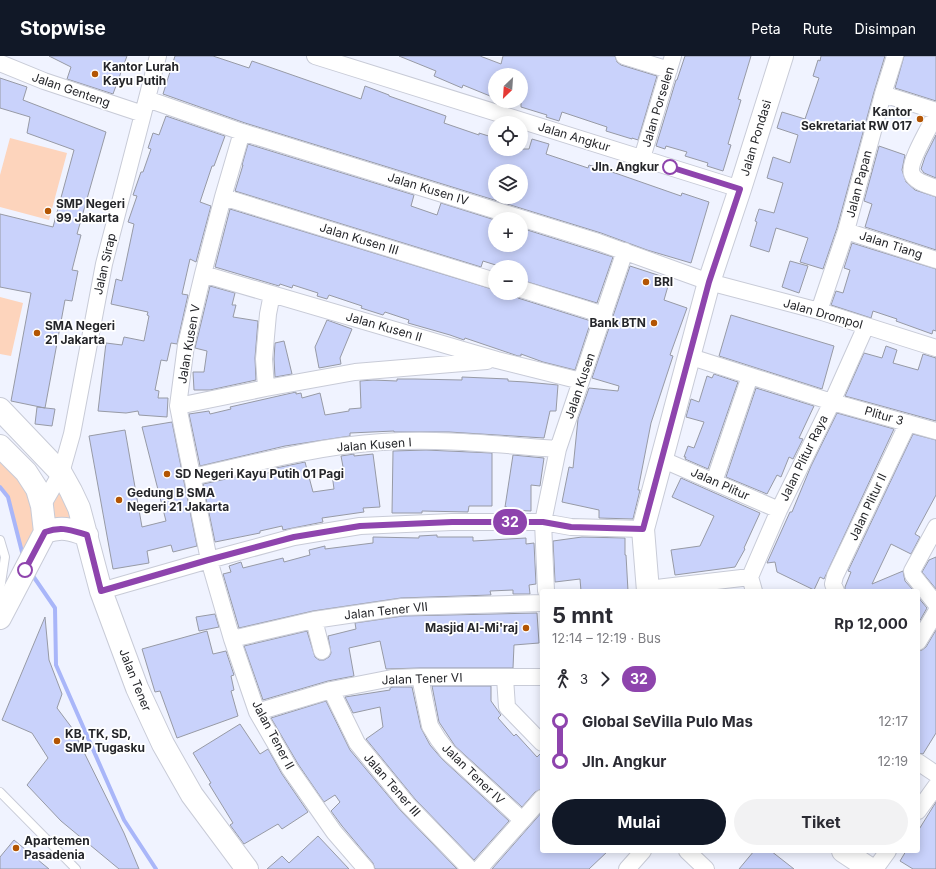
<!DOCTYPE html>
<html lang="id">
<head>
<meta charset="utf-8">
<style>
  :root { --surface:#fff; --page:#f2f2f3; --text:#2b2b33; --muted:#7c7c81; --accent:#111827 }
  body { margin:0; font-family:Inter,sans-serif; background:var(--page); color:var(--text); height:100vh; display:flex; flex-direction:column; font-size:15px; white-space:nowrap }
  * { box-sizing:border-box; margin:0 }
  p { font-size:13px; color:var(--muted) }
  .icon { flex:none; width:22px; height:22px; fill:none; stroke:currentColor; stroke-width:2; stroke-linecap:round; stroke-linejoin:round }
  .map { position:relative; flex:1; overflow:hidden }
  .sheet { position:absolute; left:540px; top:533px; width:380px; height:264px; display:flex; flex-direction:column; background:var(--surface); border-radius:4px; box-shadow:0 2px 10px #0003 }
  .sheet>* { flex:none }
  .badge { padding:0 8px; border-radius:13px; font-size:14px; line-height:26px }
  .needle { width:26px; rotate:205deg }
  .buttons { position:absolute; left:488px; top:12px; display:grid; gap:8px }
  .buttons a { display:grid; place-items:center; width:40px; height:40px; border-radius:50%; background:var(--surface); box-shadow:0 2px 10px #0003; font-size:20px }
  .map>.badge { position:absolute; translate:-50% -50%; box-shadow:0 0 0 2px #fff }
  .legs { display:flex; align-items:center; gap:6px; height:44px; padding:0 12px; font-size:13px }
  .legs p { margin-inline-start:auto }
  .headline { display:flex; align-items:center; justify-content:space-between; height:68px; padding:0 12px }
  h1 { font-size:22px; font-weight:700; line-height:30px }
  .cta { display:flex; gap:8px; margin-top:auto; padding:8px 12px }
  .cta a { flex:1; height:46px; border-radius:24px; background:var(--accent); color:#fff; font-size:16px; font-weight:700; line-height:46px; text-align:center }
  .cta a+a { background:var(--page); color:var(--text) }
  ul { padding:0 12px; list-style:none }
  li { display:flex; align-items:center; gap:14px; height:40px; font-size:15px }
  li i { display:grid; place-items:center; width:6px; height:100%; margin:0 5px; background:currentColor }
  li i::after { content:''; width:10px; height:10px; margin:-5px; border:3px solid; border-radius:50%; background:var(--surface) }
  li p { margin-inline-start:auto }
  li:first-child i { background:linear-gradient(#0000 50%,currentColor 0) }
  li:last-child i { background:linear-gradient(currentColor 50%,#0000 0) }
  header { display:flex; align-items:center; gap:24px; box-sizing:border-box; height:56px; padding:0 20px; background:var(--accent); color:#fff }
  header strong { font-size:19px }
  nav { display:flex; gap:22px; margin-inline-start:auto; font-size:14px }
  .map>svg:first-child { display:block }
  .green { fill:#fdd4bc }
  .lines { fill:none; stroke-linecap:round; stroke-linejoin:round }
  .stream { stroke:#a9b6f9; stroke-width:4 }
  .building { fill:#c9d2fb; stroke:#979aa5; fill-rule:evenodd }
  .lane-casing { stroke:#c8cbd7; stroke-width:10 }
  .street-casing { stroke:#c8cbd7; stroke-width:18 }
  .secondary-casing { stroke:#c8cbd7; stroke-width:24 }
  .lane { stroke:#fff; stroke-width:8 }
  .street { stroke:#fff; stroke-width:16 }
  .secondary { stroke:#fff; stroke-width:22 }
  .line-1-casing { stroke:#fff; stroke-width:9 }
  .line-1 { stroke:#8e44ad; stroke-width:6 }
  .poi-dot { fill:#b35503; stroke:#fff; stroke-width:1.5 }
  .stop-1-dot { fill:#fff; stroke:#8e44ad; stroke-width:2 }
  .labels { text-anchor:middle; stroke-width:3.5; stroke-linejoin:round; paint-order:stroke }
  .poi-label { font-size:12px; font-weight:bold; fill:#25262a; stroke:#fff; text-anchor:start }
  .street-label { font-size:12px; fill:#25262a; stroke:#fff }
  .stop-label { font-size:12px; font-weight:bold; fill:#25262a; stroke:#fff; text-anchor:end }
</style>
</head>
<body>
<header>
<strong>Stopwise</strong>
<nav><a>Peta</a><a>Rute</a><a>Disimpan</a></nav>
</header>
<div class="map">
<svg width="936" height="813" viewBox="0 0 936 813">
  <rect width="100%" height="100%" fill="#f0f3ff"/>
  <path class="green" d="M10 82 67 97 49 164 0 151V119Z
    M0 241 23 247 11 300 0 298Z
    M0 390 37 433 61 417 87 479 56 472 27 510 8 441 0 431Z"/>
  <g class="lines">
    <path class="stream" d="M0 431 8 441 23 500
      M31 517 55 552 56 609 124 764 156 813"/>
  </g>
  <path class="building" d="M49 0H127L113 38 67 23 71 11Z
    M175 0H213L249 12 252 5 361 43 365 30 389 39V40L446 60 444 67 479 79V77L495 82V93H529L532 83 549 88 546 98 588 112 589 109 618 118 681 140 682 137 709 146 691 207 647 194 601 177 245 67 163 38ZM495 115H521V141H495Z
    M399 0H480L501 8 503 0H615L617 6 621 9 657 20 638 84 632 82V83L606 75 607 71 562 56 559 65 546 61 547 59 521 51V19H495V42L463 29 462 32 434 20 436 15Z
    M685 0H751L738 43 741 44 728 88 731 89 723 115 707 110 708 107 685 100 687 96 666 90 665 93 656 90 676 24H677Z
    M821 0H885L874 36 837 172 823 213 800 206 808 182 776 172 769 196 750 190 757 166 755 165 759 153 774 157 783 127 767 122 773 101 790 107 798 79 777 72 782 56 805 63 819 22 813 20 818 4 820 5Z
    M904 0H936V45L895 32Z
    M0 22 27 31 23 44 106 76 77 178 81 179 72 214 78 215 72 245 65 244 45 352 11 345 31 237 0 231V158L53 171 74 94 27 77 30 61 0 52Z
    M166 60 225 80 214 110H212L200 146 211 150 196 206 190 203 182 238 188 239 177 288 171 287 167 305 161 304 155 334 159 335 158 342H168L167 361 139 359 138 355 126 357 98 355 106 287 122 289 124 281 144 285 149 260 147 259 148 256 111 248 116 223 122 225 134 168 128 166 137 140 133 139 141 116H143L151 93 148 92 153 77 159 79Z
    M936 79V122L924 117 921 113 925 101Z
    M248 88 414 139 411 150 437 159 441 147 495 164V189H521V172L613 201 597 247 521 224V211H502L483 205 481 211 235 135 243 109H242Z
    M879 90 905 99 902 114 906 126 915 134 936 141V194L865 171 872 148 864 145Z
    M230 153 495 234V237H513L518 242 591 265 575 314 543 306 521 298V300H518L465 282 464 284 450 279 408 267 409 264 385 256 383 259 361 252 362 250 329 239 327 243 317 240 318 237 293 229 292 232 280 228 279 230 215 211Z
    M852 187 936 213V275L933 274 932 278 896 265 897 263 873 255 871 262 831 249 836 235 843 237 850 214 844 212Z
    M790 205 808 210 799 237 782 231Z
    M630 210 670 223 664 244 687 252 670 299 673 300 651 367 638 434H640L633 463 599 462V454L562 446 569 411 573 412 578 363 589 332 618 335 619 330 592 322Z
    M210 230 235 237 232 249H236L233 261 258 265 255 302 256 324 210 334H194L193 316H204L207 295 195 292Z
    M731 259 834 290 822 333 719 300Z
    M327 264 352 273 340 302 341 308 319 312 315 291Z
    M284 285 292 318 275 321 274 303 275 287Z
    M886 290 897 294 893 307 918 314 923 298 936 302V365L845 340 864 297 882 302Z
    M714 318 738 326 708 413 685 403 686 401H684L688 390 694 392 704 366 686 361 691 343 699 346 707 320 712 322Z
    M462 321 508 323V325L526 326 558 329 556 355H550L544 382 449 376H394V375L350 377V380L285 390 200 410 189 358 209 355 210 358 231 353 230 351 296 336V338L301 337 302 342 320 337 325 359 349 355V353L361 352 360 325 373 324 397 325V323H415L462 324Z
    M756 332 814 350 799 382 803 383 793 403 789 401 781 421 777 419 767 438 726 421Z
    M37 351 55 353 52 370 35 368Z
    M837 357 894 373 824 523 820 521 814 534 777 516 775 506 767 507 790 456H792L811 410Z
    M172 366 197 490 173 496 171 489 147 495 149 507 113 513 89 380 125 374 142 471 166 465 142 371Z
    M913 378 936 384V439L915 478 920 481 911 498 891 488 872 528 903 515 905 525 914 535H845V531L851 516 848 515Z
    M426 394 492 397V450H469L468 456 422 455V457H392L393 395Z
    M354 398V400L373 398 380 451 363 452 364 456 322 462 323 466 283 474 282 470 260 475V477L215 486 203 428 240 420 241 423 272 416 271 413 305 406 313 436 334 433 332 418 344 416 341 400Z
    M513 399 544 402 540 430 531 429V455L507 454V451H505Z
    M681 422 760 457 744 492 745 493 735 511 675 519 671 494 700 490 714 460 672 441Z
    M437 479V481H473V485L526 482V488L534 487 536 528 529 529 530 538H513V534L490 535 491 539 401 542 313 555 239 572 223 518 231 516 229 510 241 506 243 512 283 502 284 506 310 499 309 494 325 490V493L373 487V481L419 482V480Z
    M582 481 625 482V499H626L628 535H581L580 523 555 526 553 485Z
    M936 501V533L922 516 929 504Z
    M918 541 927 552 918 568Z
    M537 557 539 587 514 589 513 612H420L386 613 380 585 349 592 354 620 328 625 263 644 244 590 307 575 315 601 319 604H324L329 601 331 597 328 580 356 573 355 567 403 560Z
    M215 558 219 571 199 575 196 561Z
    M45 561 49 604 62 638 57 652 72 672 124 777 139 813H119L61 765 27 729 48 702 32 677 2 664Z
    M936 574V677L923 698 918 697V595L922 594 926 591Z
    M207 575 213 598 226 595 234 619 231 620 234 634 231 635 238 660 177 682 160 635 155 636 142 593Z
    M432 630H491V645L501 659 498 662 514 680 516 678 537 701 542 696V733L535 736 522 751 455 690 439 666Z
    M393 631H412L421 672 430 689 442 703 509 765 474 804 415 743 366 683 383 671 380 651 353 657 345 641 390 634V632Z
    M326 645 350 694 401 755 457 813H375L373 807 342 770 331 755 340 746 335 739 324 746 298 708 271 662Z
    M240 668 260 698 268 693 282 718 308 756 282 773 278 768 244 788 230 769 233 767 209 728 211 727 193 697Z
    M936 746V813H913L900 805 906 795H918V775Z
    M542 756V795H608L589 813H492Z
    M318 780 349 813H267L282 800 289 807Z
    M14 784 49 813H0V801Z
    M754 795H771L794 813H739Z"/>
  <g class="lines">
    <defs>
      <path id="lane" d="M0 484 5 501 0 534
        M0 736 76 813"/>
      <path id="street" d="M315 0 740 133
        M624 0 669 14
        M0 7 44 25 143 58
        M883 38 936 55
        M147 43 242 76 598 186 709 226 819 255 936 292
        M936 58C931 69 907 108 912 118 915 126 929 129 936 132
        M242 76 223 141 203 218 186 289 178 350 209 504 232 583 257 656 290 713 334 776 366 813
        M642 102 673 0
        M223 141 495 225
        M846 175 936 204
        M203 218 497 304 581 325
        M521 233 604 259
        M819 255 846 175 883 38 895 0
        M688 300 832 346 936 375
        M266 332 264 303 268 258 272 238
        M178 350 266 332 355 316 487 305
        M661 403 779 454
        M192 421C255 407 318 390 382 386 441 382 500 389 558 393
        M714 426 750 320
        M42 450 61 417 72 378 104 208 158 0
        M936 471 912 515 913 519 936 548
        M648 533 750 521
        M101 535 209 504 294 481 360 470 452 466H543L571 471 643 473
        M546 535 543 466 558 393 625 195
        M754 535 750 521 779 454 832 346 866 270
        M836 535 833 528 835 520 908 367
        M314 564 322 595
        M232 583 314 564 402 551 542 547
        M918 586 936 556
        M420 621 430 670 438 683 448 696 522 764
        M505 622 507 651 542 687
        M331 634 357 687 408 749 470 813
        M257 656 331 634 392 622 420 621H542
        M918 706 936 718
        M918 755 936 730
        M687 795 706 813
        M479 813 542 742
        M627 813 643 795
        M875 813 888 795"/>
      <path id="secondary" d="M0 353 61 417 71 435 79 452 101 535 137 632 163 688 192 739 247 813
        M0 390 26 416 37 433 42 450 45 476 0 562
        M45 476C62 470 70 473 87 479
        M648 535 643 473 709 226 740 133 782 0
        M843 795 870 813"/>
    </defs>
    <use href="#lane" class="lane-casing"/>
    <use href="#street" class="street-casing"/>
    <use href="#secondary" class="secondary-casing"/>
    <use href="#lane" class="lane"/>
    <use href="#street" class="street"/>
    <use href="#secondary" class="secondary"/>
  </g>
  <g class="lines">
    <defs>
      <path id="line-1" d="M25 514 45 476C62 470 70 474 87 479L101 535 208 504 294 481 360 470 452 466H543L571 471 643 473 709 226 740 133 670 111"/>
    </defs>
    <use href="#line-1" class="line-1-casing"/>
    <use href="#line-1" class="line-1"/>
  </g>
  <g class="poi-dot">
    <circle cx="95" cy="18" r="4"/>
    <circle cx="920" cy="63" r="4"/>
    <circle cx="48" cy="155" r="4"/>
    <circle cx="646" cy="226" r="4"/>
    <circle cx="654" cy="267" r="4"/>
    <circle cx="37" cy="277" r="4"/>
    <circle cx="167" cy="418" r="4"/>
    <circle cx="119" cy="444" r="4"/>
    <circle cx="526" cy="572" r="4"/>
    <circle cx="57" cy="685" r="4"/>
    <circle cx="16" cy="792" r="4"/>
  </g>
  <g class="stop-1-dot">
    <circle cx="670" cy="111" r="7"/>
    <circle cx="25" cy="514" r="7"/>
  </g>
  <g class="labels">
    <g class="poi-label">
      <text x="103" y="15">Kantor Lurah<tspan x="103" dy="14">Kayu Putih</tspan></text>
      <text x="912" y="60" text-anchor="end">Kantor<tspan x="912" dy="14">Sekretariat RW 017</tspan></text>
      <text x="56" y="152">SMP Negeri<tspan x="56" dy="14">99 Jakarta</tspan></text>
      <text x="654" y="230">BRI</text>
      <text x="646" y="271" text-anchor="end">Bank BTN</text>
      <text x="45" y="274">SMA Negeri<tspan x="45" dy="14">21 Jakarta</tspan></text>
      <text x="175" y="422">SD Negeri Kayu Putih 01 Pagi</text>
      <text x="127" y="441">Gedung B SMA<tspan x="127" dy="14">Negeri 21 Jakarta</tspan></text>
      <text x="518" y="576" text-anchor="end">Masjid Al-Mi'raj</text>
      <text x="65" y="682">KB, TK, SD,<tspan x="65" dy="14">SMP Tugasku</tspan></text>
      <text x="24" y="789">Apartemen<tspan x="24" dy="14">Pasadenia</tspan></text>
    </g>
    <g class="street-label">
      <text transform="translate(71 34) rotate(19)" y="4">Jalan Genteng</text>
      <text transform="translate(658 51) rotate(-73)" y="4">Jalan Porselen</text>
      <text transform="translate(574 81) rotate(17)" y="4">Jalan Angkur</text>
      <text transform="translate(756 82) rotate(-73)" y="4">Jalan Pondasi</text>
      <text transform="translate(859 128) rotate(-75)" y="4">Jalan Papan</text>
      <text transform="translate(428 133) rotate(17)" y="4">Jalan Kusen IV</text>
      <text transform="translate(359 183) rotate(17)" y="4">Jalan Kusen III</text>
      <text transform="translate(891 189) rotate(18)" y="4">Jalan Tiang</text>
      <text transform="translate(105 208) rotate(-77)" y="4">Jalan Sirap</text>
      <text transform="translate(823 258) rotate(16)" y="4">Jalan Drompol</text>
      <text transform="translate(384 271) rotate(16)" y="4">Jalan Kusen II</text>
      <text transform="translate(189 288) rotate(-80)" y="4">Jalan Kusen V</text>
      <text transform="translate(580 330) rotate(-71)" y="4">Jalan Kusen</text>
      <text transform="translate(884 360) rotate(16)" y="4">Plitur 3</text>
      <text transform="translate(374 389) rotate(-4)" y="4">Jalan Kusen I</text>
      <text transform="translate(804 402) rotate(-64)" y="4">Jalan Plitur Raya</text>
      <text transform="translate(720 428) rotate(24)" y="4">Jalan Plitur</text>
      <text transform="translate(868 451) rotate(-65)" y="4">Jalan Plitur II</text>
      <text transform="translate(386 555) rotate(-6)" y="4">Jalan Tener VII</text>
      <text transform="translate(422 623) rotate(-2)" y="4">Jalan Tener VI</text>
      <text transform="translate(135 624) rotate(68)" y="4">Jalan Tener</text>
      <text transform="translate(273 679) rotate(62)" y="4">Jalan Tener II</text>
      <text transform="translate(473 718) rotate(44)" y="4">Jalan Tener IV</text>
      <text transform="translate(392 729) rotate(49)" y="4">Jalan Tener III</text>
    </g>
    <g class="stop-label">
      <text x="659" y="115">Jln. Angkur</text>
    </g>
  </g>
</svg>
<div class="buttons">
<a><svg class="needle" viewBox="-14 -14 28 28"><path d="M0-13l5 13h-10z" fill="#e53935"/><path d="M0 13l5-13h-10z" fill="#7c7c81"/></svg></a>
<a><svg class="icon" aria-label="locate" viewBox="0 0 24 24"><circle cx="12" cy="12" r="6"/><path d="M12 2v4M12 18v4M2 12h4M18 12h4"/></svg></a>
<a><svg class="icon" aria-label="layers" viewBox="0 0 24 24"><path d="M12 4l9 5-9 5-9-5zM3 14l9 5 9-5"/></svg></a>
<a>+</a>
<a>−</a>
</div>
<b class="badge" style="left:510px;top:466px;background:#8e44ad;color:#fff">32</b>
<section class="sheet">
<div class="headline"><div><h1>5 mnt</h1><p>12:14 – 12:19 · Bus</p></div><b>Rp 12,000</b></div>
<div class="legs"><svg class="icon" aria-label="walk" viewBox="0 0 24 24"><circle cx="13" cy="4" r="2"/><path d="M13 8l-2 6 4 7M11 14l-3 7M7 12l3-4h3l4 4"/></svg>3<svg class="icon" aria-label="forward" viewBox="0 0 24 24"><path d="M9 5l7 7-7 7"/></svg><b class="badge" style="background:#8e44ad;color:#fff">32</b></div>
<ul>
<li><i style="color:#8e44ad"></i><b>Global SeVilla Pulo Mas</b><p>12:17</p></li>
<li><i style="color:#8e44ad"></i><b>Jln. Angkur</b><p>12:19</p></li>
</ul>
<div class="cta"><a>Mulai</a><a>Tiket</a></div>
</section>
</div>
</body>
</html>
